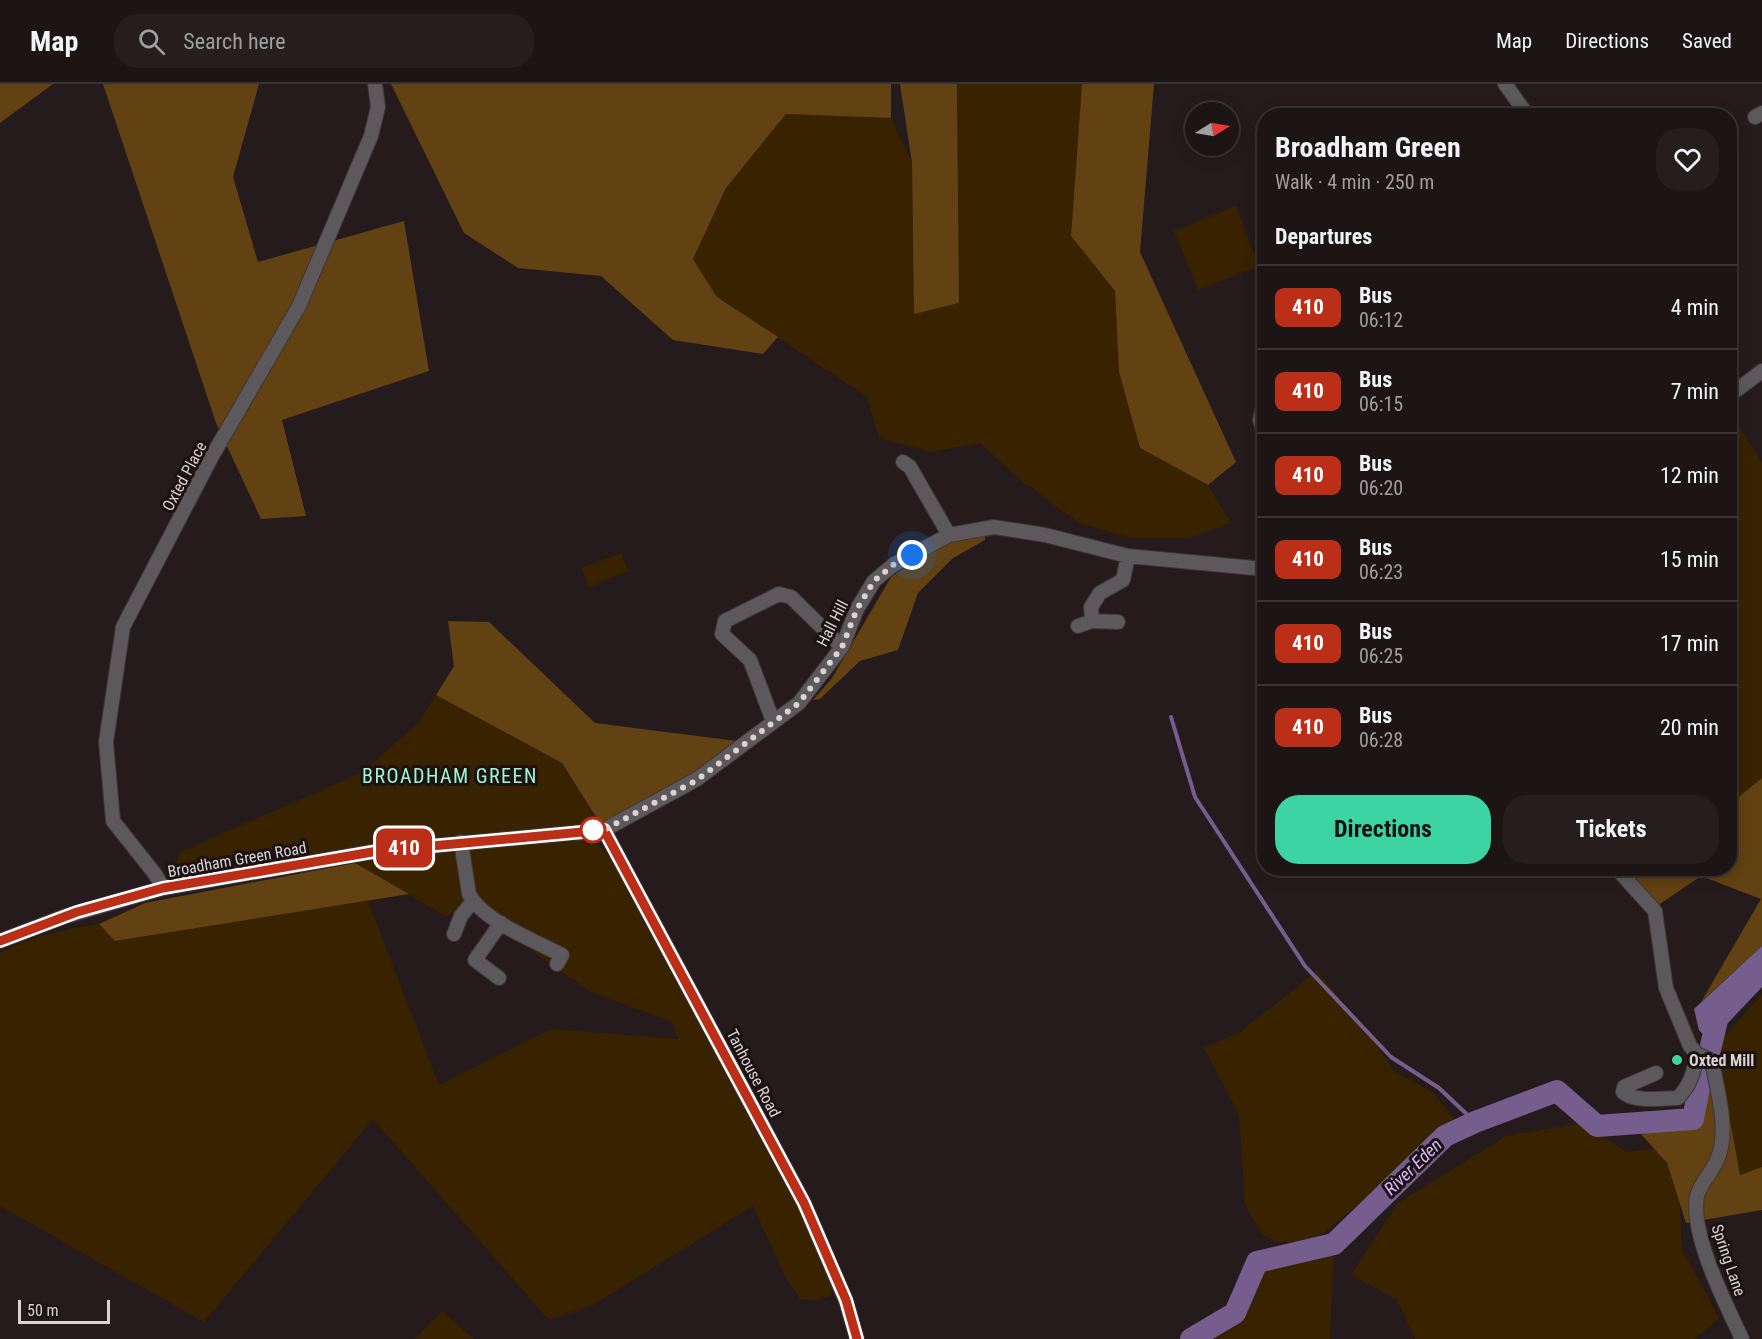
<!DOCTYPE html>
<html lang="en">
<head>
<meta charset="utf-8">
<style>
  :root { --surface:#1c1415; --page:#251d1e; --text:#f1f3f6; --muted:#a09ea0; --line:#3a3334; --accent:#3dd4a3 }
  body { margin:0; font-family:"Roboto Condensed",sans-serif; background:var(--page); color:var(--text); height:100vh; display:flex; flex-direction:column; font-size:22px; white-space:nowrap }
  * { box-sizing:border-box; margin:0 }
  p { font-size:20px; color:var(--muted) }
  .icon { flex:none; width:33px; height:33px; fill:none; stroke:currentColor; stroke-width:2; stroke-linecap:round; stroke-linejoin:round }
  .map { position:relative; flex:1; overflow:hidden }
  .sheet { position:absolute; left:1257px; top:24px; width:480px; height:768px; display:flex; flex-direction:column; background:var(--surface); border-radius:24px; box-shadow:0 3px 15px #0003,0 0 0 2px var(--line) }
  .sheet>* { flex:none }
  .badge { padding:0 12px; border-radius:9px; font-size:21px; line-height:39px }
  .needle { width:39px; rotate:79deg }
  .fabs { position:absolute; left:1185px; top:18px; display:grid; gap:12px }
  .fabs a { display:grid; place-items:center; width:54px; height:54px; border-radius:50%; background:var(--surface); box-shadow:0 3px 15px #0003,0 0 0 2px var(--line); font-size:30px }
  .scale { position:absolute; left:18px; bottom:15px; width:92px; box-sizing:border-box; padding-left:6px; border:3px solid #dad2d3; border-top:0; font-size:16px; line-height:21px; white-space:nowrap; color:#dad2d3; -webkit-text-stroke:4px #1c1213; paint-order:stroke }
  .you { position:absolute; width:30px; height:30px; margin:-15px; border:4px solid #fff; border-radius:50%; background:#1a73e8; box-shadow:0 0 0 9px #1a73e833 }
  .map>.badge { position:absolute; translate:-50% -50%; box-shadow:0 0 0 3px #fff }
  h2 { padding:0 18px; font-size:22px; line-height:54px }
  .round { display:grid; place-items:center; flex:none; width:63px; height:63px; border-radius:24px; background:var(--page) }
  .summary { display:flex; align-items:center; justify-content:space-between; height:102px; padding:0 18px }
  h1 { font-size:28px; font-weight:700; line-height:45px }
  .primary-button { display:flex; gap:12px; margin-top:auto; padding:12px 18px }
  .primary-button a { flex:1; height:69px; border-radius:24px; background:var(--accent); color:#111; font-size:24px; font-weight:700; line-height:69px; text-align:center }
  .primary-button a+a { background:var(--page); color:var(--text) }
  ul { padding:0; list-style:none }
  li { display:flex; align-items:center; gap:18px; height:84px; padding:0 18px; border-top:2px solid var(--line) }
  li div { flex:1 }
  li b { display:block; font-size:22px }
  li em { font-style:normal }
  li .badge { min-width:66px; font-weight:700; text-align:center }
  header { display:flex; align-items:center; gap:36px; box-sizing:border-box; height:84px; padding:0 30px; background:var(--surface); border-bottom:2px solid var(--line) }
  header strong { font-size:28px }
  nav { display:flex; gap:33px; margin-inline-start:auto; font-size:21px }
  .search { width:420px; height:54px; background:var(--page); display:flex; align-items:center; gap:15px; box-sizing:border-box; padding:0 21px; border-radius:24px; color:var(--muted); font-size:22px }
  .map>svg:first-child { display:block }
  .green { fill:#392200 }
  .forest { fill:#624112 }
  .water { fill:#755e8d }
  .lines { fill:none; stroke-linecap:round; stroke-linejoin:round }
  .stream { stroke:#755e8d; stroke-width:4 }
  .river { stroke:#755e8d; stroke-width:22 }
  .minor-casing { stroke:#3e3536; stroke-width:16 }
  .minor { stroke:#5d585b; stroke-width:14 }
  .line-casing { stroke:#fff; stroke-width:14 }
  .line { stroke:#bb2e18; stroke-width:9 }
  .walk { stroke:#dad2d3; stroke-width:6; stroke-dasharray:0 10.8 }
  .stop-dot { fill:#fff; stroke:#bb2e18; stroke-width:3 }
  .poi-dot { fill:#3dd4a3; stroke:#1c1213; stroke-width:2 }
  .labels { text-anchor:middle; stroke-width:6; stroke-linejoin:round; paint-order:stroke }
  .street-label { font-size:16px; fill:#dad2d3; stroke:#1c1213 }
  .poi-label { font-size:16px; font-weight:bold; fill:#dad2d3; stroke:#1c1213; text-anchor:start }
  .water-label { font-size:18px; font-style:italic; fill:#d8b6fe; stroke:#1c1213 }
  .quarter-label { font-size:20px; letter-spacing:1.5px; fill:#9ff8d3; stroke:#1c1213 }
</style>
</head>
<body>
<header>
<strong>Map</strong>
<div class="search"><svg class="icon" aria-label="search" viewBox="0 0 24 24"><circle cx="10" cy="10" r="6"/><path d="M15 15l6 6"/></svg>Search here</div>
<nav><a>Map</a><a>Directions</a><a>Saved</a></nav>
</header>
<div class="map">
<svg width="1762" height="1255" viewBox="0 0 1762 1255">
  <rect width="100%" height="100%" fill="#251b1c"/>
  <path class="green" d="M957 0H1082L1071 152 1115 207 1119 288 1140 364 1208 401 1231 439 1189 454H1131L1079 439 1022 397 980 359 931 368 879 354 867 313 717 213 693 175 726 104 786 30 891 34 912 79 914 229 959 219Z
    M1236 122 1259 182 1198 206 1174 147Z
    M1731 330 1762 378V694L1730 720Z
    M621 469 628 487 589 503 582 484Z
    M436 611 562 679 598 738 581 740 583 755 602 764 614 778 764 1053 819 1165 830 1194 833 1205 830 1212 817 1216 800 1215 785 1192 753 1122 593 1221 549 1236 373 1035 204 1238 0 1122V869C33 853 63 845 99 840L115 857 367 815 439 1001 551 945 678 955 672 938 589 907 465 819 447 833 355 779 352 767 171 797 180 768 363 688 419 638Z
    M1317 887 1371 952 1394 987 1434 1009 1456 1038 1418 1062 1396 1088 1328 1146 1309 1158H1277L1263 1151 1245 1121 1239 1031 1204 964 1240 948Z
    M1762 910V1083L1740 1092 1717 960Z
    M1583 1039 1626 1068 1677 1062 1682 1165 1719 1234 1695 1255H1415L1397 1216 1351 1191 1398 1119 1506 1052Z
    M1334 1160 1330 1255H1191L1235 1229 1257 1178Z
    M442 1227 474 1255H415Z"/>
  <path class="forest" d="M0 0H53L0 39Z
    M103 0H259L233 93 258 178 404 137 429 287 282 336 306 432 261 435 216 339Z
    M391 0H891V34L786 30 726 104 693 175 717 213 778 253 763 270 673 256 601 192 518 184 464 149Z
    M900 0H957L959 219 914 230 912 79Z
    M1082 0H1154L1140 168 1236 378 1208 401 1140 364 1119 288 1115 207 1071 152Z
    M985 448V456L953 474 918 509 898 566 860 577 820 615 813 616 832 594 891 493 937 462Z
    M448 537 489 538 595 639 745 658 604 746 562 679 436 611 454 582Z
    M1762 694V862L1701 918 1761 815 1701 792 1657 822 1625 785 1730 784V760L1736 756 1730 720Z
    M355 779 409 810 115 857 99 840 145 819Z
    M1702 989 1722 991 1740 1091 1762 1083V1126L1686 1139 1667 1079 1639 1048 1685 1042Z"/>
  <path class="water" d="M1762 862V903L1727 940 1713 961 1699 946 1694 925Z"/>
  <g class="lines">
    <path class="stream" d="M1171 633 1195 713 1305 882 1391 973 1439 1004 1475 1038"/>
    <path class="river" d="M1710 966 1718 932
      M1191 1255 1235 1229 1257 1178 1334 1160 1445 1052 1475 1038 1557 1007 1597 1042 1693 1035 1703 983"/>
    <defs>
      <path id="minor" d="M1505 0 1528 32
        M1755 33 1762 29
        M1730 311 1762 287
        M1264 319 1260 336 1264 349
        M903 378 910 383 949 451
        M1092 537 1091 523 1100 509 1123 496 1128 472
        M1078 542 1092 537 1118 538
        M773 637 750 576 722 550 725 537 779 510 791 513 842 563
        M604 746 804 1119 846 1217 857 1255
        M461 758 469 810C483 837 535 857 562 871L557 880
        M1616 784 1655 827 1666 904 1690 962 1697 970 1712 977C1717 1006 1730 1048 1717 1076 1712 1088 1700 1100 1697 1112 1690 1151 1726 1220 1742 1255
        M163 804 155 790 113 737 106 658 123 543 211 374 299 222 371 52 378 23 375 0
        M454 850 461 832 473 817
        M0 857 63 833 163 804 378 767 604 746 697 695 799 619 842 563 857 525 874 497 893 481 949 451 994 443 1045 451 1128 472 1264 485
        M499 894 475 876 501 839
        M1656 989 1624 1003 1623 1008C1635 1019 1663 1014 1678 1014 1691 1000 1694 988 1697 970"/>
    </defs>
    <use href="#minor" class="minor-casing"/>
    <use href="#minor" class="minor"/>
  </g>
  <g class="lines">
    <defs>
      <path id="line" d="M0 857 77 828 163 804 378 767 604 746 804 1119 846 1216 857 1255"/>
    </defs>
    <use href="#line" class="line-casing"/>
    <use href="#line" class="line"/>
    <path class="walk" d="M593 746 584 747 604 746 697 696 799 619 842 563 857 525 874 497 893 481 912 471"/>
  </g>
  <circle class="stop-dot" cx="593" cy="746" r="12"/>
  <circle class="poi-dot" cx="1677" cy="976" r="6"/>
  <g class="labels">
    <g class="street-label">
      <text transform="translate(184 392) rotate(-62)" y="6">Oxted Place</text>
      <text transform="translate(832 539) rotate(-63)" y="6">Hall Hill</text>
      <text transform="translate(237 775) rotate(-10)" y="6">Broadham Green Road</text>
      <text transform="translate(754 989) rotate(62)" y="6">Tanhouse Road</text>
      <text transform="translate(1729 1176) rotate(71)" y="6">Spring Lane</text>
    </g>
    <g class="poi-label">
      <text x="1689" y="982">Oxted Mill</text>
    </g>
    <g class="water-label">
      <text transform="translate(1413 1083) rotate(-44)" y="6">River Eden</text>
    </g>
    <g class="quarter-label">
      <text x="450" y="699">BROADHAM GREEN</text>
    </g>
  </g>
</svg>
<div class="fabs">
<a><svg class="needle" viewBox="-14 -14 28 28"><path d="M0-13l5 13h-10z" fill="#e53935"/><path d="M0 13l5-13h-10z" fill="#a09ea0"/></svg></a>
</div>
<div class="scale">50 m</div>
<div class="you" style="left:912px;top:471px"></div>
<b class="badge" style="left:404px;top:764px;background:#bb2e18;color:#fff">410</b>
<section class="sheet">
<div class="summary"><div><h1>Broadham Green</h1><p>Walk · 4 min · 250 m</p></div><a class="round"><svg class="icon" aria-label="heart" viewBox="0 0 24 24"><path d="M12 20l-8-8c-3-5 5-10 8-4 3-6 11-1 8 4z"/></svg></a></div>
<h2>Departures</h2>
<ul>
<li><span class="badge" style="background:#bb2e18;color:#fff">410</span><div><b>Bus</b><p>06:12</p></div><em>4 min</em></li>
<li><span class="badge" style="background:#bb2e18;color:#fff">410</span><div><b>Bus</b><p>06:15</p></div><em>7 min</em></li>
<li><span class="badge" style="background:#bb2e18;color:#fff">410</span><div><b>Bus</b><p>06:20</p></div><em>12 min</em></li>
<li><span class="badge" style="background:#bb2e18;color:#fff">410</span><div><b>Bus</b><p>06:23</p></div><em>15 min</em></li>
<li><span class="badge" style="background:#bb2e18;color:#fff">410</span><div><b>Bus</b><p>06:25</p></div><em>17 min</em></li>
<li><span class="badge" style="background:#bb2e18;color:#fff">410</span><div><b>Bus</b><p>06:28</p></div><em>20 min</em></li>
</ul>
<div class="primary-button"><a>Directions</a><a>Tickets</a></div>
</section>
</div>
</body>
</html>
